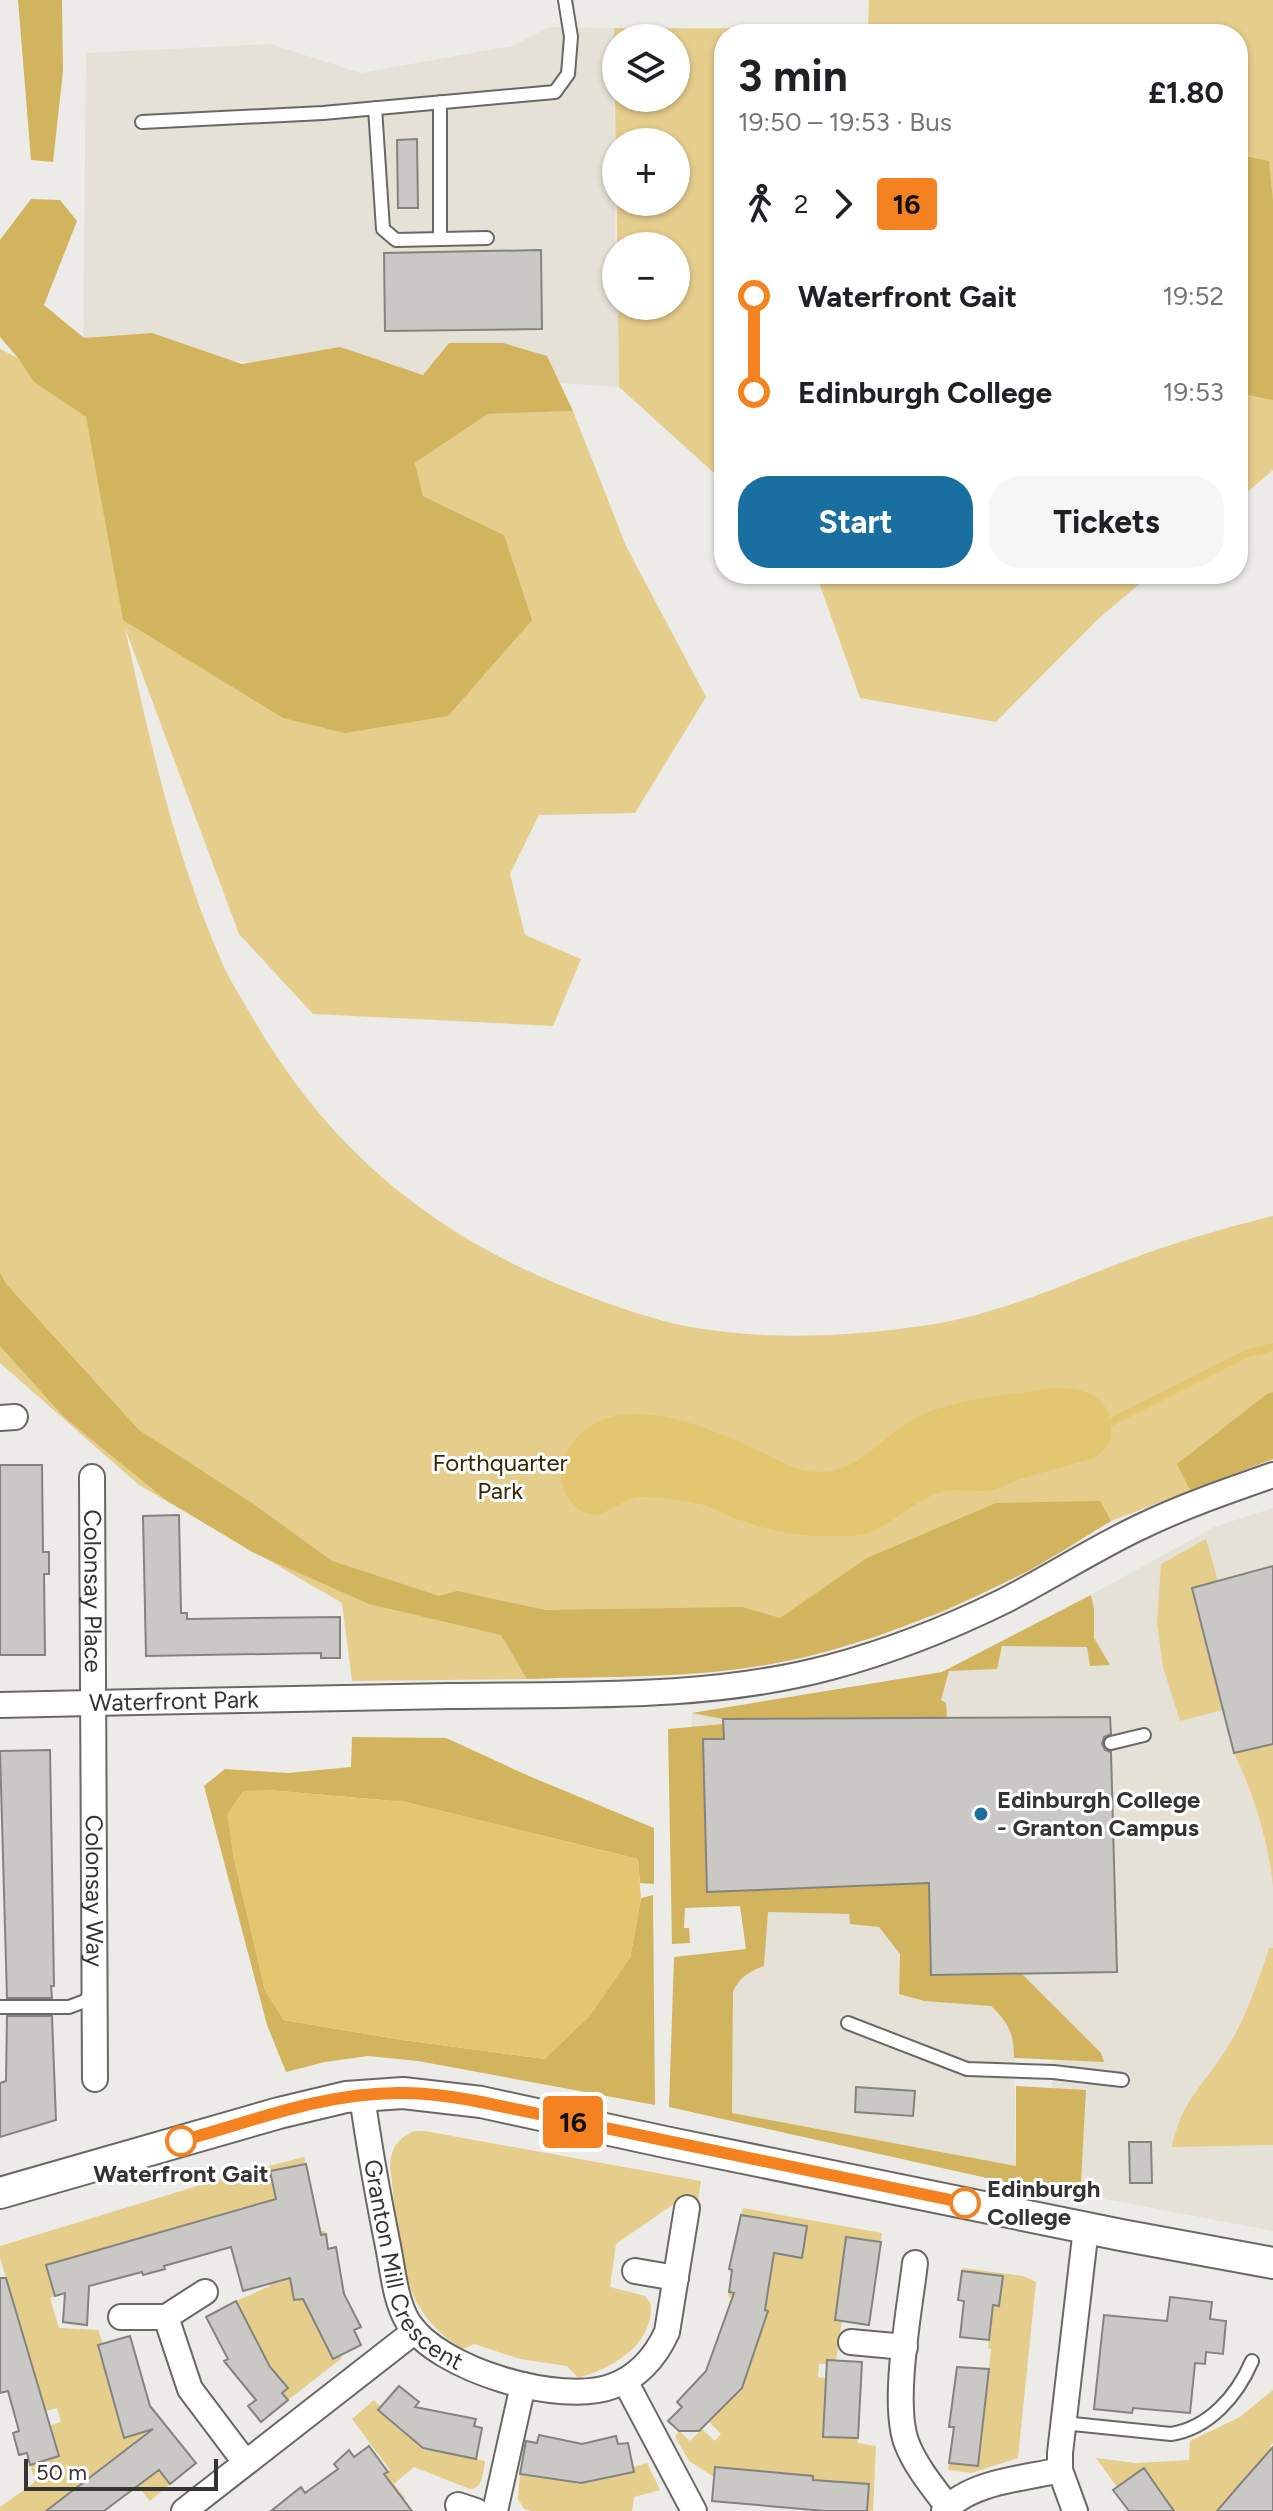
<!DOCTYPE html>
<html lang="en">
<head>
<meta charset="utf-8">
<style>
  :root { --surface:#fff; --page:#f6f6f6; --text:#202124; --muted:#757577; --accent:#196f9f }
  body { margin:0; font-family:Figtree,sans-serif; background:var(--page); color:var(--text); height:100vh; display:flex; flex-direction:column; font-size:30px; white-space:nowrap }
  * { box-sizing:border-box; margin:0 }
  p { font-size:26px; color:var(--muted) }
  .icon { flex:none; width:44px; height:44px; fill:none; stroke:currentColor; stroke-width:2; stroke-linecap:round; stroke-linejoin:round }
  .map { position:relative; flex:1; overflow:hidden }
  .sheet { position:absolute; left:714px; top:24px; width:534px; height:560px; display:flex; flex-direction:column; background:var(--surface); border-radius:32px; box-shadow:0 2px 6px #0004 }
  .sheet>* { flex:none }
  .badge { padding:0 16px; border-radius:6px; font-size:28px; line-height:52px }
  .controls { position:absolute; left:602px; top:24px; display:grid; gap:16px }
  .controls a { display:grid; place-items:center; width:88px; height:88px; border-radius:50%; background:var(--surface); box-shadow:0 2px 6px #0004; font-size:40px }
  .scale { position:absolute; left:24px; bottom:20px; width:194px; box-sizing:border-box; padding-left:8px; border:4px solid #353433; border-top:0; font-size:22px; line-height:28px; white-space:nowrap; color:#353433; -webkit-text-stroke:6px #fff; paint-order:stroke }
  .map>.badge { position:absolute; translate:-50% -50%; box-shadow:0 0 0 4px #fff }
  .legs { display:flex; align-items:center; gap:12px; height:88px; padding:0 24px; font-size:26px }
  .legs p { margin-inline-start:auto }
  .overview { display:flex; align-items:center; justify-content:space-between; height:136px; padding:0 24px }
  h1 { font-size:44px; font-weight:700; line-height:60px }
  .cta { display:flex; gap:16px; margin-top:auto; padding:16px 24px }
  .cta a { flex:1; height:92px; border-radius:32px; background:var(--accent); color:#fff; font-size:32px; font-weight:700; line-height:92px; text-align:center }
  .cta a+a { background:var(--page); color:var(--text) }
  ul { padding:0 24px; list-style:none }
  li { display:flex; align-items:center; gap:28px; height:96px; font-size:30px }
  li i { display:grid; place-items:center; width:12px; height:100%; margin:0 10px; background:currentColor }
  li i::after { content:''; width:20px; height:20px; margin:-10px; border:6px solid; border-radius:50%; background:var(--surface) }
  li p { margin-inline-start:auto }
  li:first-child i { background:linear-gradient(#0000 50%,currentColor 0) }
  li:last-child i { background:linear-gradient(currentColor 50%,#0000 0) }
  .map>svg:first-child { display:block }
  .built { fill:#e5e1d6 }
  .green { fill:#e5cd8c; fill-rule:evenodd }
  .forest { fill:#d3b45e }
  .water { fill:#e5c670 }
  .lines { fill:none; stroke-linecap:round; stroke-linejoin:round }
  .stream { stroke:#e5c670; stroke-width:8 }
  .building { fill:#cac8c5; stroke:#84837f; stroke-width:2 }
  .service-casing { stroke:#6a6865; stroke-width:16 }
  .minor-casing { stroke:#6a6865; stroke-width:28 }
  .tertiary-casing { stroke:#6a6865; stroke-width:34 }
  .service { stroke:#fff; stroke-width:12 }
  .minor { stroke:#fff; stroke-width:24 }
  .tertiary { stroke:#fff; stroke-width:30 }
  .line-1-casing { stroke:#fff; stroke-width:18 }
  .line-1 { stroke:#f58220; stroke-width:12 }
  .poi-dot { fill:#196f9f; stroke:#fff; stroke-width:3 }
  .stop-1-dot { fill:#fff; stroke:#f58220; stroke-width:4 }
  .labels { text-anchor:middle; stroke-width:6; stroke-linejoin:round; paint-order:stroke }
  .park-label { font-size:24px; fill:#352801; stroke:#fff }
  .street-label { font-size:24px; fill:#353433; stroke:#fff }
  .poi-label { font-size:24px; font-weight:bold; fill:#353433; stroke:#fff; text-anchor:start }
  .stop-label { font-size:24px; font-weight:bold; fill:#353433; stroke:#fff }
</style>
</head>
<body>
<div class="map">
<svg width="1273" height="2511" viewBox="0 0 1273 2511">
  <rect width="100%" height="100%" fill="#ecebe7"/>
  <path class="built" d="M549 27 614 28 616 306H618L619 387 83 351 86 53 270 44 361 73 512 46Z
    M1273 1508V2231L1057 2190 1049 1998 915 1997 914 1908 687 1906 692 1713 942 1672 1091 1595 1214 1527Z
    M768 1912 850 1914 851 1924 879 1927 900 1954 899 1994 924 2001 991 2005 1006 2020 1014 2042 1016 2166 732 2113 733 1992 739 1981 749 1972 764 1966Z"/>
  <path class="green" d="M869 0H1273V470L1238 500V34H724V482L619 387 618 306H676V246H617V202H676V142H616V166L614 28 868 29ZM616 38H676V98H616Z
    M0 349 18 358 34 382 86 417 99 475 504 535 423 496 415 463 488 414 573 411 626 546 706 697 635 813 539 815 510 874 525 935 581 959 553 1026 313 1014 239 934 125 628C150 743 176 859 224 967 232 984 242 999 251 1015 331 1154 438 1240 588 1296 620 1308 652 1319 685 1326 765 1341 849 1337 928 1325 995 1315 1053 1289 1115 1265 1166 1245 1220 1229 1273 1216V1459L1111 1521 1030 1570 943 1612 816 1654 769 1664 696 1673 527 1679 352 1681 342 1603 139 1485 0 1363Z
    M816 574H1151L1097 620 996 722 860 698Z
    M1206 1539 1218 1581 1223 1710 1180 1721 1163 1667 1157 1623 1161 1564Z
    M1273 1744V1886C1268 1840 1254 1794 1234 1753Z
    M1269 1948H1273V2145L1172 2147C1181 2100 1206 2083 1229 2045 1247 2015 1258 1982 1269 1948Z
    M414 2131H425L701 2181 698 2200 684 2197 616 2244 610 2287 645 2296 651 2304C653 2346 612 2368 578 2378L567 2366 520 2359 474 2344 463 2349C394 2309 400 2238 390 2167 391 2148 397 2139 414 2131Z
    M304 2157 306 2164 271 2172 281 2223 261 2239 319 2227 320 2231H325L326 2234 284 2242 337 2296 308 2310 333 2359 341 2355 342 2358 288 2400 281 2393 287 2387 267 2363 242 2383 234 2371 264 2354 236 2301 270 2286 256 2240 252 2241 242 2208 177 2227 185 2260 123 2277 114 2246 46 2265 55 2296 50 2298 59 2328 98 2330 103 2344 98 2346 120 2424 153 2415 154 2419 160 2417 161 2420 136 2441 170 2484 150 2501 115 2458 45 2511H0V2507L35 2482 30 2465 59 2456 51 2425 61 2422 57 2408 17 2419 11 2403 41 2394 0 2258V2246L237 2174Z
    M743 2208 882 2233 881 2242 846 2238 835 2320 842 2321 836 2360H828L827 2364H819L818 2377 826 2378 824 2437 858 2438V2443L876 2446 873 2511H867L869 2484 824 2481 822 2511 810 2510 813 2476 716 2467 714 2477 689 2461 675 2436 679 2431 690 2441 702 2429 715 2441 721 2434 709 2422 727 2404 705 2382 743 2386 768 2311 732 2299 728 2296 729 2292 767 2298 774 2253 802 2257 807 2226 741 2215Z
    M962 2268 1023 2276 1036 2282 1018 2458 971 2473 948 2470 949 2463 978 2466 986 2402 957 2399 958 2394 953 2393V2390L986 2394 991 2349 988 2348 993 2305 1002 2276 962 2271Z
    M1273 2390V2443L1270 2446 1273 2450 1226 2511H1171L1143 2469 1117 2487 1096 2458 1136 2463 1189 2460 1190 2441 1240 2417Z
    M374 2400 381 2407 379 2411 425 2451 427 2449 485 2461C483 2472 483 2489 470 2489L414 2467 394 2484 405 2498 388 2511H334L390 2470 352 2419Z
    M647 2463 660 2490 634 2497 632 2511H533L524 2509 518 2499 520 2474 576 2482V2484L634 2472 633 2467Z"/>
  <path class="forest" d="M18 0H62L63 71 53 162 31 160Z
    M1240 155 1269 161 1273 201V400L1238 393Z
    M31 199 60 200 77 221 44 305 84 338 152 333 242 364 340 347 423 375 449 343H503L547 356 573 411 488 414 415 463 423 496 504 535 532 620 448 716 345 733 283 718 123 620 86 417 34 382 18 358 0 337V240Z
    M0 1273 7 1285 139 1430 252 1503 332 1561 439 1596 457 1591 545 1610 742 1607 780 1618 867 1558 996 1503 1100 1501 1111 1521C1084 1537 1056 1556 1028 1571 947 1612 860 1648 771 1664 691 1679 608 1676 527 1679L501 1635 369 1604 254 1553 166 1500 64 1417 0 1346Z
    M1273 1392V1459L1190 1490 1177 1464 1267 1394Z
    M1091 1595 1094 1609V1638L1110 1665 1090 1666 1087 1647 1002 1646 997 1669 949 1671 941 1700 946 1703 947 1718 723 1719 692 1713 942 1672Z
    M723 1724 724 1739 703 1740 707 1892 929 1883 931 1975 1021 1973 1101 2053 1104 2062 1014 2058C1014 2033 1008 2022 991 2006L924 2001 899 1994 900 1954 879 1927 850 1924 849 1914 768 1912 764 1966C748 1972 740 1977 733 1992L732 2113 1016 2166V2086L1086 2090 1080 2199 669 2107 674 1957 746 1949 740 1906 685 1908 684 1928H689L690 1943 672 1944 668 1729Z
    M352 1737 446 1738 529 1776 654 1828V1884L640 1883 638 1859 405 1802 268 1790 233 1854 265 1990 284 2020 403 2040 545 2059 630 1958 641 1898 653 1895 655 2105 418 2061 368 2056 325 2062 286 2072 267 2025 204 1786 225 1769 288 1773 351 1767Z"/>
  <path class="water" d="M1053 1388C1083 1387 1113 1396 1111 1432 1110 1445 1104 1451 1094 1458 1071 1465 1047 1471 1024 1478 1014 1481 1005 1486 996 1489 979 1494 960 1487 942 1492 915 1500 898 1519 874 1531 859 1538 836 1536 820 1536 794 1535 767 1530 743 1521 731 1518 721 1511 709 1507 693 1501 661 1497 643 1497 617 1497 598 1532 572 1503 560 1490 557 1469 566 1453 611 1372 732 1438 790 1466 858 1491 875 1431 931 1411 966 1398 1015 1394 1053 1388Z
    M268 1790 405 1802 638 1859 641 1898 630 1958 590 2016 545 2059 403 2040 284 2020 265 1991 233 1854 227 1814 243 1791Z"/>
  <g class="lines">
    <path class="stream" d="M1111 1422 1246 1354 1273 1347"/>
  </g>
  <path class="building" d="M417 139 418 208H398L397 140Z
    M541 250 542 329 385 331 384 253Z
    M0 1465H42L43 1552H49V1574H44L45 1655H0Z
    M179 1515 181 1613H187V1619L340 1617V1658H321V1653L146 1656 143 1516Z
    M1273 1566V1744L1234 1753 1192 1588Z
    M1110 1717 1111 1734 1104 1737 1102 1744 1105 1750 1111 1752 1117 1972 931 1975 929 1883 707 1892 703 1739H724L723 1719Z
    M50 1750 54 1986H51L52 1998H7L0 1751Z
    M7 2016H52L56 2120 0 2137V2083L6 2081Z
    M856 2087 915 2091 913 2116 855 2112Z
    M1129 2142H1151L1152 2183H1130Z
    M306 2164 321 2235 326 2234 328 2249 336 2247 344 2294 361 2327 354 2330 361 2345 333 2359 303 2299 294 2300 290 2278 243 2291 231 2247 164 2266 165 2269 143 2275 142 2272 89 2286 87 2325 63 2322 65 2293 55 2296 46 2265 276 2199 270 2171Z
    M741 2215 807 2226 802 2258 774 2253 765 2310 768 2311 742 2388 699 2431H679L668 2421 682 2407 677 2402 706 2371 734 2293 729 2292 732 2270 729 2269Z
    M846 2237 881 2242 869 2325 835 2320Z
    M962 2271 1003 2276 999 2306 993 2305 989 2340 960 2337 964 2301 958 2300Z
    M0 2278H6L59 2456 30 2465 27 2453 19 2455 13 2433 19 2431 8 2391 0 2393Z
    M1170 2297 1212 2302 1210 2319 1226 2321 1223 2354 1206 2352 1205 2364 1195 2363 1190 2413 1133 2408 1132 2413 1094 2409 1104 2315 1167 2321Z
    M236 2301 270 2367 288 2388 282 2393 288 2400 261 2422 248 2406 256 2400 224 2361 228 2359 206 2317Z
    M130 2336 150 2406 196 2463 170 2484 159 2470 104 2511H46L153 2429 124 2438 98 2345Z
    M827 2360 862 2362 858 2438 823 2437Z
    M957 2367 989 2369 978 2466 949 2463 954 2427H949Z
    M399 2386 419 2402 415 2407 476 2419 474 2426 482 2428 476 2459 423 2448 378 2410Z
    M539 2435 582 2444 616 2436 618 2444 628 2443 634 2472 581 2483 520 2474 526 2441 537 2443Z
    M369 2446 388 2472 384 2474 412 2511H271L301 2487 305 2493 338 2469 334 2464 349 2450 354 2457Z
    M1273 2447V2511H1217L1242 2482Z
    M715 2467 813 2476V2480L869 2484 867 2511H825L712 2501Z
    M1144 2468 1157 2487 1174 2511H1129L1113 2490Z"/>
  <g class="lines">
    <defs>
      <path id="service" d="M375 108 383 229 396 240 487 238
        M142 122 323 113 555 92 568 74 571 37 565 0
        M440 239V102
        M1111 1743 1144 1735
        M0 2007H69L85 2001 94 1990
        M848 2023 967 2069 1053 2072 1122 2080
        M1063 2423 1171 2434C1209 2428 1237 2396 1252 2361"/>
      <g id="minor">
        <path d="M0 1418 15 1417"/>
        <path id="s1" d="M92 1477 95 2079"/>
        <path id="s2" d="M0 1705C150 1702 300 1698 450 1696 576 1694 708 1700 831 1667 891 1651 949 1628 1004 1601 1049 1578 1092 1550 1138 1528 1181 1507 1227 1491 1273 1475"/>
        <path id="s3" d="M362 2096C369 2146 378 2196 388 2246 393 2271 395 2300 408 2322 438 2370 561 2406 613 2386 640 2376 656 2356 667 2332L687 2208"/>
        <path d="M915 2263C910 2308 891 2404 907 2444 916 2467 933 2487 948 2507"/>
        <path d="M635 2271 676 2278"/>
        <path d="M121 2317H166L205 2292"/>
        <path d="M166 2317 190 2389 245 2462"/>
        <path d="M851 2342 905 2347"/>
        <path d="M625 2381 694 2511"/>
        <path d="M458 2505 476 2511"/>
        <path d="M184 2511 415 2331"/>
        <path d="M495 2511 523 2385"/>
        <path d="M944 2511C972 2481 1022 2479 1060 2470"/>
        <path d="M1075 2511 1060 2470V2453L1086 2228"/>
      </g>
      <path id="tertiary" d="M0 2193 279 2113 346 2097 403 2093 481 2102 665 2142 1121 2235 1273 2263"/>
    </defs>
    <use href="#service" class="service-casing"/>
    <use href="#minor" class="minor-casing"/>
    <use href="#tertiary" class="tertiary-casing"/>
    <use href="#service" class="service"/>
    <use href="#minor" class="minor"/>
    <use href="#tertiary" class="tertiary"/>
  </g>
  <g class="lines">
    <defs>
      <path id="line-1" d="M181 2141C253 2121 326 2092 402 2093 428 2093 455 2097 481 2102L965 2203"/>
    </defs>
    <use href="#line-1" class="line-1-casing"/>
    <use href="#line-1" class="line-1"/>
  </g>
  <circle class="poi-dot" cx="981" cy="1814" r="8"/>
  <g class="stop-1-dot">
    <circle cx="181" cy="2141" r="14"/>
    <circle cx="965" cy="2203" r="14"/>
  </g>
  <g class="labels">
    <g class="park-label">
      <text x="500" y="1471">Forthquarter<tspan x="500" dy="28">Park</tspan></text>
    </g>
    <g class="street-label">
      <text dy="8" stroke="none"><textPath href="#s1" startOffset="114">Colonsay Place</textPath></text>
      <text dy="8" stroke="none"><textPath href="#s2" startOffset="174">Waterfront Park</textPath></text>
      <text dy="8" stroke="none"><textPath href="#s1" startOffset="414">Colonsay Way</textPath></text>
      <text dy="8" stroke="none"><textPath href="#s3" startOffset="182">Granton Mill Crescent</textPath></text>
    </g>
    <g class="poi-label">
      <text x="997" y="1808">Edinburgh College<tspan x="997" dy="28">- Granton Campus</tspan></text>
    </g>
    <g class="stop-label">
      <text x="181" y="2182">Waterfront Gait</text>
      <text x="987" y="2197" text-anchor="start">Edinburgh<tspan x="987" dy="28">College</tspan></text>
    </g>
  </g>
</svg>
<div class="controls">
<a><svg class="icon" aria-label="layers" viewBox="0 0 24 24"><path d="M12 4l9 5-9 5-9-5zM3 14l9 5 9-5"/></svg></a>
<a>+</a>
<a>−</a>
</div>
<div class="scale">50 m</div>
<b class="badge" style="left:573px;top:2122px;background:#f58220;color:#111">16</b>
<section class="sheet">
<div class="overview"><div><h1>3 min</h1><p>19:50 – 19:53 · Bus</p></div><b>£1.80</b></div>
<div class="legs"><svg class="icon" aria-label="walk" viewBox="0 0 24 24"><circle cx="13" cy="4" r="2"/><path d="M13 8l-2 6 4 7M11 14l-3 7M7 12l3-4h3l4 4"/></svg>2<svg class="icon" aria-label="forward" viewBox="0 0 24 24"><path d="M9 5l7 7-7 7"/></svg><b class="badge" style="background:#f58220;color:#111">16</b></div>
<ul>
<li><i style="color:#f58220"></i><b>Waterfront Gait</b><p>19:52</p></li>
<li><i style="color:#f58220"></i><b>Edinburgh College</b><p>19:53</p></li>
</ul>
<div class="cta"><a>Start</a><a>Tickets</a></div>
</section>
</div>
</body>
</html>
